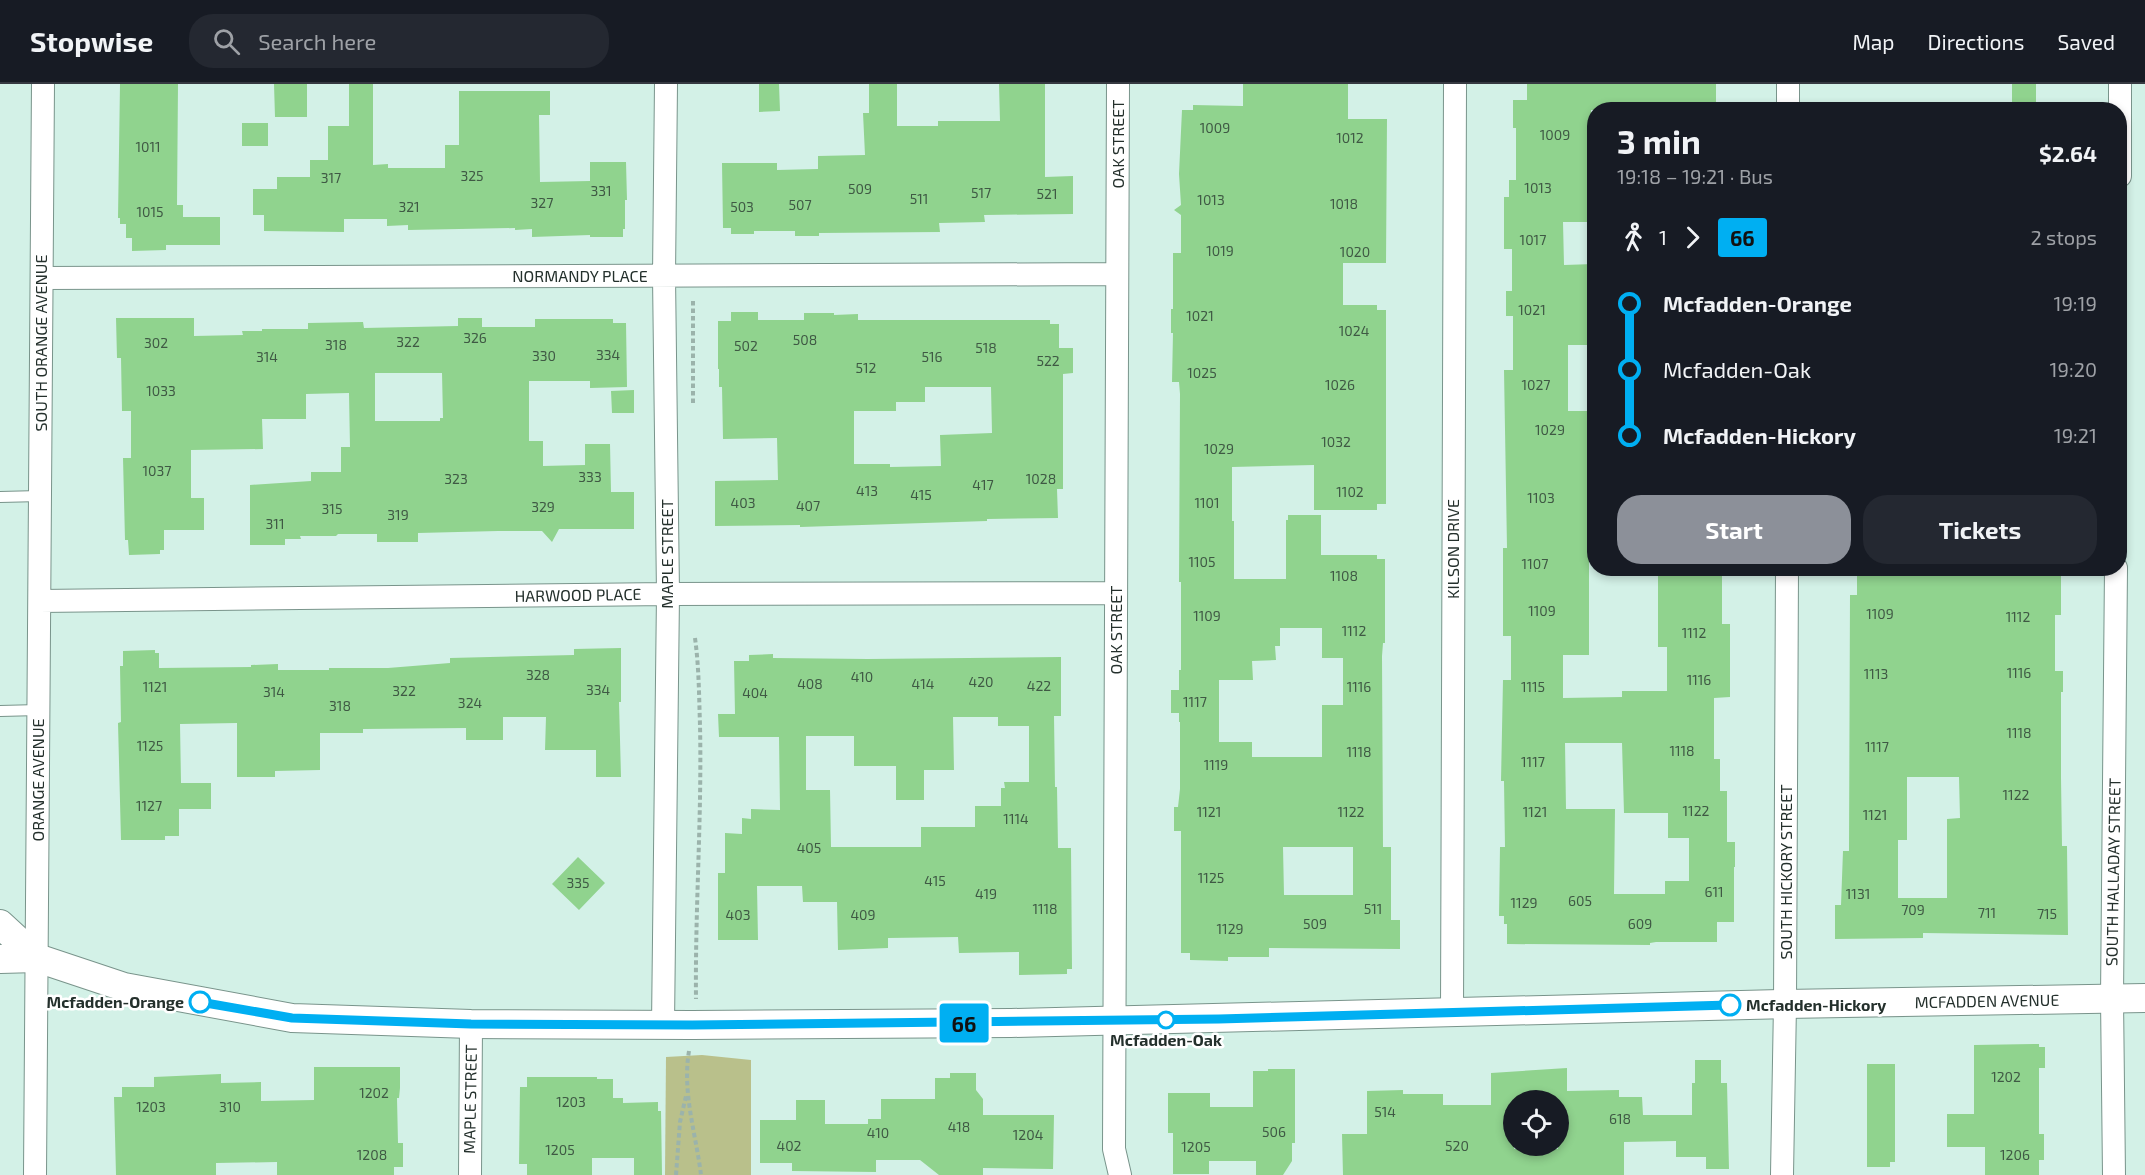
<!DOCTYPE html>
<html lang="en">
<head>
<meta charset="utf-8">
<style>
  :root { --surface:#171b24; --page:#242831; --text:#f1f3f6; --muted:#9ea1a6; --line:#363941; --accent:#8c9099 }
  body { margin:0; font-family:"Exo 2",sans-serif; background:var(--page); color:var(--text); height:100vh; display:flex; flex-direction:column; font-size:22px; white-space:nowrap }
  * { box-sizing:border-box; margin:0 }
  p { font-size:20px; color:var(--muted) }
  .icon { flex:none; width:33px; height:33px; fill:none; stroke:currentColor; stroke-width:2; stroke-linecap:round; stroke-linejoin:round }
  .map { position:relative; flex:1; overflow:hidden }
  .panel { position:absolute; left:1587px; top:18px; width:540px; height:474px; display:flex; flex-direction:column; background:var(--surface); border-radius:24px; box-shadow:0 3px 9px #0003 }
  .panel>* { flex:none }
  .badge { padding:0 12px; border-radius:4px; font-size:21px; line-height:39px }
  .tools { position:absolute; left:1503px; top:1006px; display:grid; gap:12px }
  .tools a { display:grid; place-items:center; width:66px; height:66px; border-radius:50%; background:var(--surface); box-shadow:0 3px 9px #0003; font-size:30px }
  .map>.badge { position:absolute; translate:-50% -50%; box-shadow:0 0 0 3px #fff }
  .legs { display:flex; align-items:center; gap:9px; height:66px; padding:0 30px; font-size:20px }
  .legs p { margin-inline-start:auto }
  .headline { display:flex; align-items:center; justify-content:space-between; height:102px; padding:0 30px }
  h1 { font-size:33px; font-weight:700; line-height:45px }
  .primary-button { display:flex; gap:12px; margin-top:auto; padding:12px 30px }
  .primary-button a { flex:1; height:69px; border-radius:24px; background:var(--accent); color:#fff; font-size:24px; font-weight:700; line-height:69px; text-align:center }
  .primary-button a+a { background:var(--page); color:var(--text) }
  ul { padding:0 30px; list-style:none }
  li { display:flex; align-items:center; gap:21px; height:66px; font-size:22px }
  li i { display:grid; place-items:center; width:9px; height:100%; margin:0 8px; background:currentColor }
  li i::after { content:''; width:15px; height:15px; margin:-8px; border:4px solid; border-radius:50%; background:var(--surface) }
  li p { margin-inline-start:auto }
  li:first-child i { background:linear-gradient(#0000 50%,currentColor 0) }
  li:last-child i { background:linear-gradient(currentColor 50%,#0000 0) }
  header { display:flex; align-items:center; gap:36px; box-sizing:border-box; height:84px; padding:0 30px; background:var(--surface); border-bottom:2px solid var(--line) }
  header strong { font-size:28px }
  nav { display:flex; gap:33px; margin-inline-start:auto; font-size:21px }
  .search { width:420px; height:54px; background:var(--page); display:flex; align-items:center; gap:15px; box-sizing:border-box; padding:0 21px; border-radius:24px; color:var(--muted); font-size:22px }
  .map>svg:first-child { display:block }
  .green { fill:#b9c08b }
  .building { fill:#90d38e; fill-rule:evenodd }
  .lines { fill:none; stroke-linecap:round; stroke-linejoin:round }
  .service-casing { stroke:#79948b; stroke-width:12 }
  .minor-casing { stroke:#79948b; stroke-width:24 }
  .tertiary-casing { stroke:#79948b; stroke-width:30 }
  .path { stroke:#9bb3ab; stroke-width:4; stroke-dasharray:4.5 3; stroke-linecap:butt }
  .service { stroke:#fff; stroke-width:10 }
  .minor { stroke:#fff; stroke-width:22 }
  .tertiary { stroke:#fff; stroke-width:28 }
  .line-1-casing { stroke:#fff; stroke-width:14 }
  .line-1 { stroke:#00aff2; stroke-width:9 }
  .stop-1-dot { fill:#fff; stroke:#00aff2; stroke-width:3 }
  .labels { text-anchor:middle; stroke-width:5; stroke-linejoin:round; paint-order:stroke }
  .number-label { font-size:14px; fill:#3f5944 }
  .street-label { font-size:16px; fill:#24302c; stroke:#fff }
  .stop-label { font-size:16px; font-weight:bold; fill:#24302c; stroke:#fff; text-anchor:end }
</style>
</head>
<body>
<header>
<strong>Stopwise</strong>
<div class="search"><svg class="icon" aria-label="search" viewBox="0 0 24 24"><circle cx="10" cy="10" r="6"/><path d="M15 15l6 6"/></svg>Search here</div>
<nav><a>Map</a><a>Directions</a><a>Saved</a></nav>
</header>
<div class="map">
<svg width="2145" height="1091" viewBox="0 0 2145 1091">
  <rect width="100%" height="100%" fill="#d3f1e7"/>
  <path class="green" d="M702 971 751 976V1091H665L666 973Z"/>
  <path class="building" d="M120 0H178L177 121H183V133H220V161H166V166L132 167V154H126V140H120V134H118Z
    M274 0H307V33H275Z
    M349 0H373V81L388 80V84H445V61H459V7H550V31H539L540 98 590 97V78H626L627 116H625V145H623V153H590V151L532 153V145L515 146V144L408 146V141L387 142V135H344V148L264 147V131H253V105H277V93H310V76H328V42H349Z
    M759 0H779L780 27 759 28Z
    M869 0H897V42H938V37H1000L999 0H1045V93L1073 92V130L984 131 985 138 939 139 940 148 819 149V152H795V147H754V150H731V144H723L722 79H777V86L818 85V72L865 71 863 29H869Z
    M1243 0H1348V35H1387L1386 179H1343V221H1377V226H1386V420H1377V426H1314V381L1232 383V437H1234V495H1286V436H1288V431H1321V471H1377V475H1385V559H1383L1382 572 1383 763H1391V836H1400V865L1269 864V873H1228V877L1190 876V869H1181V747H1174V723H1178L1180 705V638H1179V629H1171V606H1179V586H1181V498H1179L1180 310 1179 298H1172L1173 249H1171V225H1173V169H1181V131L1174 126 1181 121 1179 90 1182 26H1193V21L1243 22ZM1280 544H1322V574H1343V621H1322V673H1252V658H1219V596H1253L1252 577 1276 576 1275 562H1280ZM1283 763H1353V811H1284Z
    M1527 0H1716V26H1591V112H1594V138H1563L1564 181 1594 180V261H1568V327H1594V448H1589V571H1563V614L1622 613V607H1667V563H1658V491H1699V484H1722V540H1730V613L1714 614V675H1720V707H1727V758H1735V783H1734V838H1717V858H1656L1650 859V861L1507 860V840H1504V832H1499L1500 763H1505L1504 697H1501L1503 596H1511V552H1503V464H1507L1504 286H1513V232H1506V207H1512V165H1504V113H1509V96H1516V44H1513V16H1527ZM1565 659H1622L1624 729H1668V754H1689V797H1665V810H1614L1615 725H1566Z
    M2012 0H2036V26H2012Z
    M242 39H268V62H242Z
    M731 228H758V236H804V229H834V231L858 230V236H1050V240H1059V264H1073V289L1063 290V405H1057L1058 434 987 435V437L800 443V441L715 442V397L778 396 777 354 723 355 722 303H719V285H718V237H731ZM925 303H991L992 349 940 351 941 382 890 383V380H854V327H896V318H925Z
    M116 234H194V252L243 251 242 247H262V245H308V239L363 238 364 244 458 242V234H482V243H535V235H613V239H626L627 303 590 304V297H529V357H543V382L585 381V360H610L611 408H634V445H559L552 458 542 447H498L418 449V458H377V450H338L336 452H300L301 455H285V461H250V401L311 397V388H341V363H350L349 309 306 310V335H262L263 365 191 366V414H204V446H164V466H160V470L129 471 128 456H125L123 374H131V327H122L121 274H117ZM375 289H442L443 334H440V337H375Z
    M634 306V329H612L611 307Z
    M1857 484H1899V487L2061 484V531H2055V587H2063V608H2061V694L2062 762H2067L2068 851 1923 849V854L1835 855V821H1841L1843 767H1849L1850 511H1857ZM1907 693H1959L1960 734 1947 735V814H1898V756H1907Z
    M621 564V618H619L621 693H596V666H545L546 633H503V656H466V644L363 645V649H320V686L275 687V693H237V639L180 640 181 699H211V725H179V752H165V756H121L118 639 121 638 120 582H123V567L155 566V569H159V584L251 583V581L278 580V586H329V584H388L450 579V574L574 571V565Z
    M773 570V574L868 575 1061 573V632H1054L1055 703H1057L1058 764H1071L1072 885H1067V890L1019 891V868L959 869 958 853 888 854V864L838 866 837 818H803L802 802H757L758 856H718V789H725V749L742 750V734L751 735V725L780 726 779 653H719L718 630H735L734 577H749V571ZM953 633H998V642H1029V698H1004L1005 704H1001V722H975V743H921V763H831L830 706H806V652H854V682H896V716H924V686H954Z
    M578 773 605 799 579 826 552 800Z
    M2039 960V963H2045V984H2039V1050H2044V1076H2039V1091H1985V1063H1947V1030H1974V961Z
    M1695 976H1721V999H1727L1729 1085H1706V1073H1676V1057L1624 1058V1091H1343L1342 1050H1367V1007L1403 1006V1010H1443V1021H1491V989L1567 984V1007L1619 1006V1013H1642L1643 1031H1692V999H1695ZM1514 1017H1558V1065H1514Z
    M1867 980H1895V1078H1890V1083H1867Z
    M314 983H400V1004L399 1014H397L398 1059H403V1083H394V1091H277V1078L216 1079V1091H116L114 1013H122V1003H154V993L221 990V999L261 998V1017L314 1016Z
    M1268 985H1295V1059H1292V1077L1283 1091H1256V1077H1209V1090H1173V1049H1168V1009H1210V1023H1253V987H1268Z
    M950 989H976V1006L983 1015V1031H1054L1053 1085 983 1084V1091H939L920 1076H876V1088L792 1087V1079H760V1036H796V1016H825V1040H868V1035H881V1015H935V994H950Z
    M527 993H597V995H613V1014H623V1019L658 1018V1027H661L662 1091H634V1074H592V1091H527V1080H519L520 1003H527Z"/>
  <g class="lines">
    <defs>
      <path id="service" d="M0 413 40 412
        M0 627 39 626"/>
      <path id="minor" d="M1118 0 1114 1065 1120 1091
        M1788 26V0
        M2120 92V0
        M42 194 1117 190
        M40 517 668 510 1116 509
        M1452 929 1455 0
        M663 941 668 510 664 192 666 0
        M35 1091 43 0
        M470 1091 471 940
        M1782 1091 1785 920 1787 484
        M2114 1091 2112 914 2116 484"/>
      <path id="tertiary" d="M0 840 37 874
        M0 875 37 874 124 903 292 934 471 940 692 941 1011 939 1785 920 2145 914"/>
    </defs>
    <use href="#service" class="service-casing"/>
    <use href="#minor" class="minor-casing"/>
    <use href="#tertiary" class="tertiary-casing"/>
    <path class="path" d="M693 319V216
      M695 554C699 583 699 612 700 641 702 732 695 824 696 915
      M689 967C682 1009 696 1050 701 1091
      M676 1091 680 1038 686 1012"/>
    <use href="#service" class="service"/>
    <use href="#minor" class="minor"/>
    <use href="#tertiary" class="tertiary"/>
  </g>
  <g class="lines">
    <defs>
      <path id="line-1" d="M200 918 292 934 471 940 692 941 1219 935 1730 921"/>
    </defs>
    <use href="#line-1" class="line-1-casing"/>
    <use href="#line-1" class="line-1"/>
  </g>
  <g class="stop-1-dot">
    <circle cx="200" cy="918" r="10"/>
    <circle cx="1730" cy="921" r="10"/>
    <circle cx="1166" cy="936" r="8"/>
  </g>
  <g class="labels">
    <g class="number-label">
      <text x="1215" y="49">1009</text>
      <text x="1555" y="56">1009</text>
      <text x="1350" y="59">1012</text>
      <text x="148" y="68">1011</text>
      <text x="472" y="97">325</text>
      <text x="331" y="99">317</text>
      <text x="1538" y="109">1013</text>
      <text x="860" y="110">509</text>
      <text x="601" y="112">331</text>
      <text x="981" y="114">517</text>
      <text x="1047" y="115">521</text>
      <text x="919" y="120">511</text>
      <text x="1211" y="121">1013</text>
      <text x="542" y="124">327</text>
      <text x="1344" y="125">1018</text>
      <text x="800" y="126">507</text>
      <text x="409" y="128">321</text>
      <text x="742" y="128">503</text>
      <text x="150" y="133">1015</text>
      <text x="1533" y="161">1017</text>
      <text x="1220" y="172">1019</text>
      <text x="1355" y="173">1020</text>
      <text x="1532" y="231">1021</text>
      <text x="1200" y="237">1021</text>
      <text x="1354" y="252">1024</text>
      <text x="475" y="259">326</text>
      <text x="805" y="261">508</text>
      <text x="408" y="263">322</text>
      <text x="156" y="264">302</text>
      <text x="336" y="266">318</text>
      <text x="746" y="267">502</text>
      <text x="986" y="269">518</text>
      <text x="608" y="276">334</text>
      <text x="544" y="277">330</text>
      <text x="267" y="278">314</text>
      <text x="932" y="278">516</text>
      <text x="1048" y="282">522</text>
      <text x="866" y="289">512</text>
      <text x="1202" y="294">1025</text>
      <text x="1340" y="306">1026</text>
      <text x="1536" y="306">1027</text>
      <text x="161" y="312">1033</text>
      <text x="1550" y="351">1029</text>
      <text x="1336" y="363">1032</text>
      <text x="1219" y="370">1029</text>
      <text x="157" y="392">1037</text>
      <text x="590" y="398">333</text>
      <text x="456" y="400">323</text>
      <text x="1041" y="400">1028</text>
      <text x="983" y="406">417</text>
      <text x="867" y="412">413</text>
      <text x="1350" y="413">1102</text>
      <text x="921" y="416">415</text>
      <text x="1541" y="419">1103</text>
      <text x="743" y="424">403</text>
      <text x="1207" y="424">1101</text>
      <text x="808" y="427">407</text>
      <text x="543" y="428">329</text>
      <text x="332" y="430">315</text>
      <text x="398" y="436">319</text>
      <text x="275" y="445">311</text>
      <text x="1202" y="483">1105</text>
      <text x="1535" y="485">1107</text>
      <text x="1344" y="497">1108</text>
      <text x="1542" y="532">1109</text>
      <text x="1880" y="535">1109</text>
      <text x="1207" y="537">1109</text>
      <text x="2018" y="538">1112</text>
      <text x="1354" y="552">1112</text>
      <text x="1694" y="554">1112</text>
      <text x="2019" y="594">1116</text>
      <text x="1876" y="595">1113</text>
      <text x="538" y="596">328</text>
      <text x="862" y="598">410</text>
      <text x="1699" y="601">1116</text>
      <text x="981" y="603">420</text>
      <text x="810" y="605">408</text>
      <text x="923" y="605">414</text>
      <text x="1039" y="607">422</text>
      <text x="155" y="608">1121</text>
      <text x="1359" y="608">1116</text>
      <text x="1533" y="608">1115</text>
      <text x="598" y="611">334</text>
      <text x="404" y="612">322</text>
      <text x="274" y="613">314</text>
      <text x="755" y="614">404</text>
      <text x="1195" y="623">1117</text>
      <text x="470" y="624">324</text>
      <text x="340" y="627">318</text>
      <text x="2019" y="654">1118</text>
      <text x="150" y="667">1125</text>
      <text x="1877" y="668">1117</text>
      <text x="1682" y="672">1118</text>
      <text x="1359" y="673">1118</text>
      <text x="1533" y="683">1117</text>
      <text x="1216" y="686">1119</text>
      <text x="2016" y="716">1122</text>
      <text x="149" y="727">1127</text>
      <text x="1696" y="732">1122</text>
      <text x="1209" y="733">1121</text>
      <text x="1351" y="733">1122</text>
      <text x="1535" y="733">1121</text>
      <text x="1875" y="736">1121</text>
      <text x="1016" y="740">1114</text>
      <text x="809" y="769">405</text>
      <text x="1211" y="799">1125</text>
      <text x="935" y="802">415</text>
      <text x="578" y="804">335</text>
      <text x="1714" y="813">611</text>
      <text x="986" y="815">419</text>
      <text x="1858" y="815">1131</text>
      <text x="1580" y="822">605</text>
      <text x="1524" y="824">1129</text>
      <text x="1045" y="830">1118</text>
      <text x="1373" y="830">511</text>
      <text x="1913" y="831">709</text>
      <text x="1987" y="834">711</text>
      <text x="2047" y="835">715</text>
      <text x="738" y="836">403</text>
      <text x="863" y="836">409</text>
      <text x="1315" y="845">509</text>
      <text x="1640" y="845">609</text>
      <text x="1230" y="850">1129</text>
      <text x="2006" y="998">1202</text>
      <text x="374" y="1014">1202</text>
      <text x="571" y="1023">1203</text>
      <text x="151" y="1028">1203</text>
      <text x="230" y="1028">310</text>
      <text x="1385" y="1033">514</text>
      <text x="1620" y="1040">618</text>
      <text x="959" y="1048">418</text>
      <text x="1274" y="1053">506</text>
      <text x="878" y="1054">410</text>
      <text x="1028" y="1056">1204</text>
      <text x="789" y="1067">402</text>
      <text x="1457" y="1067">520</text>
      <text x="1196" y="1068">1205</text>
      <text x="560" y="1071">1205</text>
      <text x="372" y="1076">1208</text>
      <text x="2015" y="1076">1206</text>
    </g>
    <g class="street-label">
      <text transform="translate(1118 60) rotate(-90)" y="6">OAK STREET</text>
      <text x="580" y="198">NORMANDY PLACE</text>
      <text transform="translate(41 259) rotate(-90)" y="6">SOUTH ORANGE AVENUE</text>
      <text transform="translate(1453 465) rotate(-90)" y="6">KILSON DRIVE</text>
      <text transform="translate(667 470) rotate(-90)" y="6">MAPLE STREET</text>
      <text transform="translate(578 511) rotate(-1)" y="6">HARWOOD PLACE</text>
      <text transform="translate(1116 546) rotate(-90)" y="6">OAK STREET</text>
      <text transform="translate(38 696) rotate(-90)" y="6">ORANGE AVENUE</text>
      <text transform="translate(1786 788) rotate(-90)" y="6">SOUTH HICKORY STREET</text>
      <text transform="translate(2113 788) rotate(-89)" y="6">SOUTH HALLADAY STREET</text>
      <text transform="translate(1987 917) rotate(-1)" y="6">MCFADDEN AVENUE</text>
      <text transform="translate(470 1015) rotate(-89)" y="6">MAPLE STREET</text>
    </g>
    <g class="stop-label">
      <text x="184" y="924">Mcfadden-Orange</text>
      <text x="1746" y="927" text-anchor="start">Mcfadden-Hickory</text>
      <text x="1166" y="962" text-anchor="middle">Mcfadden-Oak</text>
    </g>
  </g>
</svg>
<div class="tools">
<a><svg class="icon" aria-label="locate" viewBox="0 0 24 24"><circle cx="12" cy="12" r="6"/><path d="M12 2v4M12 18v4M2 12h4M18 12h4"/></svg></a>
</div>
<b class="badge" style="left:964px;top:939px;background:#00aff2;color:#111">66</b>
<section class="panel">
<div class="headline"><div><h1>3 min</h1><p>19:18 – 19:21 · Bus</p></div><b>$2.64</b></div>
<div class="legs"><svg class="icon" aria-label="walk" viewBox="0 0 24 24"><circle cx="13" cy="4" r="2"/><path d="M13 8l-2 6 4 7M11 14l-3 7M7 12l3-4h3l4 4"/></svg>1<svg class="icon" aria-label="forward" viewBox="0 0 24 24"><path d="M9 5l7 7-7 7"/></svg><b class="badge" style="background:#00aff2;color:#111">66</b><p>2 stops</p></div>
<ul>
<li><i style="color:#00aff2"></i><b>Mcfadden-Orange</b><p>19:19</p></li>
<li><i style="color:#00aff2"></i><span>Mcfadden-Oak</span><p>19:20</p></li>
<li><i style="color:#00aff2"></i><b>Mcfadden-Hickory</b><p>19:21</p></li>
</ul>
<div class="primary-button"><a>Start</a><a>Tickets</a></div>
</section>
</div>
</body>
</html>
